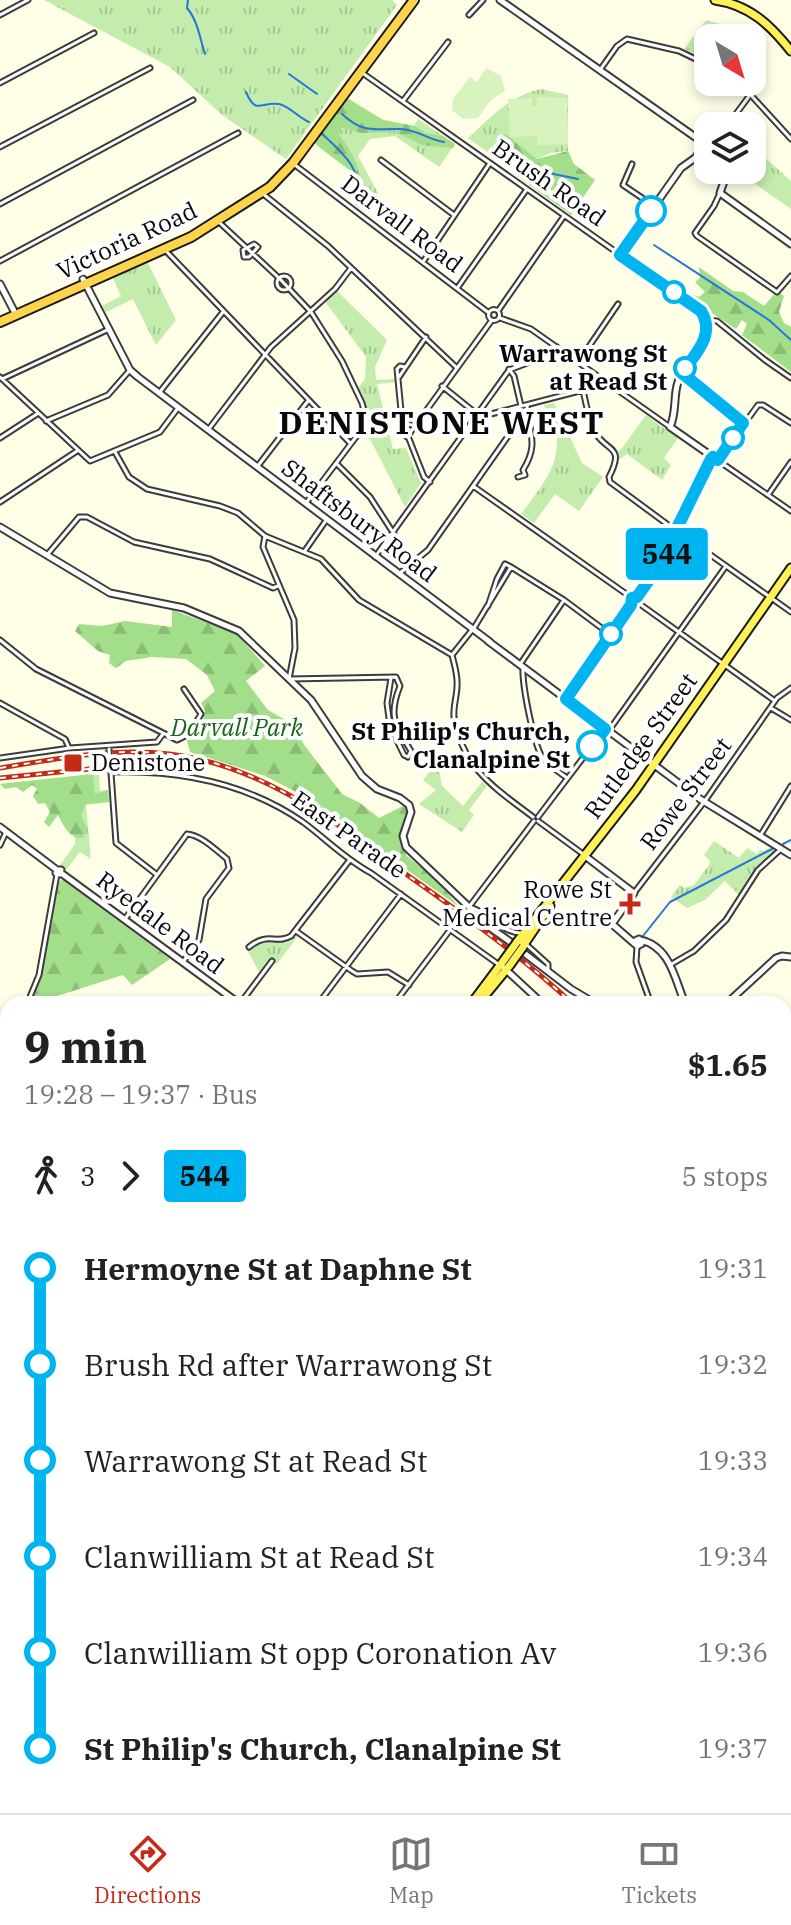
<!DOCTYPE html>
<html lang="en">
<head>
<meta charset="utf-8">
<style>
  :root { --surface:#fff; --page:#f2f2f2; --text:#222; --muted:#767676; --line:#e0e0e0; --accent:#c42a17 }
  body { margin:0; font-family:"IBM Plex Serif",serif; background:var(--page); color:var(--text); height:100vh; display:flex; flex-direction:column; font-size:30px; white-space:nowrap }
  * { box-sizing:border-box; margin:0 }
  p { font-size:26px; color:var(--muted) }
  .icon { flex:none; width:44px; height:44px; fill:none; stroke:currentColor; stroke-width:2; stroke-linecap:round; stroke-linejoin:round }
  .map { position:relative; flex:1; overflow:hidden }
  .sheet { position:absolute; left:0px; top:996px; width:792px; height:818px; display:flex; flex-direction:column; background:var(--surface); border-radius:24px 24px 0 0; box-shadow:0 4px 12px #0003 }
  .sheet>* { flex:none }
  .badge { padding:0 16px; border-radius:6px; font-size:28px; line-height:52px }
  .needle { width:52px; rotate:142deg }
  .fabs { position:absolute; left:694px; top:24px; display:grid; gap:16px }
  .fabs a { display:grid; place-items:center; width:72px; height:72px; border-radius:16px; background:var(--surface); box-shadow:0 4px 12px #0003; font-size:40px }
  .map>.badge { position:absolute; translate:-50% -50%; box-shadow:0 0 0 4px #fff }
  .legs { display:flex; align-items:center; gap:12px; height:88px; padding:0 24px; font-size:26px }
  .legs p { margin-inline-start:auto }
  .overview { display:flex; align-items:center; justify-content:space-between; height:136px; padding:0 24px }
  h1 { font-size:44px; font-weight:700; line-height:60px }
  ul { padding:0 24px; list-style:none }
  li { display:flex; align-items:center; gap:28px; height:96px; font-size:30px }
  li i { display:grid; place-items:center; width:12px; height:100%; margin:0 10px; background:currentColor }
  li i::after { content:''; width:20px; height:20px; margin:-10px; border:6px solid; border-radius:50%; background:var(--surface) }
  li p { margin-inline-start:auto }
  li:first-child i { background:linear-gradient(#0000 50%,currentColor 0) }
  li:last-child i { background:linear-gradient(currentColor 50%,#0000 0) }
  .menu { display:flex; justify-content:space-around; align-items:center; height:112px; border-top:2px solid var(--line); background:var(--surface); font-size:22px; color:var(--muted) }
  .menu a { display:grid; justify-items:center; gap:4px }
  .menu .on { color:var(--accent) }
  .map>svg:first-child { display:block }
  .grass { fill:url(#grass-tufts) }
  .forest { fill:url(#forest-firs) }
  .pitch { fill:#d9f3bf }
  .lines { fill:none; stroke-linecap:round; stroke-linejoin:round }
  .stream { stroke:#2675d9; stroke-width:2 }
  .minor-casing { stroke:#3c3c3c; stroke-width:7 }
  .tertiary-casing { stroke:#3c3c3c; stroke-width:9 }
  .secondary-casing { stroke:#2b2b2b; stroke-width:10 }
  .primary-casing { stroke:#1a1a1a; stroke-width:11 }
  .trunk-casing { stroke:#1a1a1a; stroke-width:12 }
  .minor { stroke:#fff; stroke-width:3 }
  .tertiary { stroke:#fff; stroke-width:5 }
  .secondary { stroke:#faffa1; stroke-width:6 }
  .primary { stroke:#fff156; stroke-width:7 }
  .trunk { stroke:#ffd44d; stroke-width:8 }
  .rail-casing { stroke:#c42a17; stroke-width:5 }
  .rail { stroke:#fff; stroke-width:2; stroke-dasharray:6; stroke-linecap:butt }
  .minor-bridge-casing { stroke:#3c3c3c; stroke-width:7; stroke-linecap:butt }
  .primary-bridge-casing { stroke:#1a1a1a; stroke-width:11; stroke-linecap:butt }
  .minor-bridge { stroke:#fff; stroke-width:3 }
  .primary-bridge { stroke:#fff156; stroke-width:7 }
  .line-1-casing { stroke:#fff; stroke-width:18 }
  .line-1 { stroke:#00b5ef; stroke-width:12 }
  .stop-1-dot { fill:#fff; stroke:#00b5ef; stroke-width:4 }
  .poi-dot { fill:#c42a17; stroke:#fff; stroke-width:3 }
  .labels { text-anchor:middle; stroke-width:8; stroke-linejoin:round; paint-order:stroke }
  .street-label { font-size:24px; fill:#090909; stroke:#fff }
  .stop-label { font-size:24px; font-weight:bold; fill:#090909; stroke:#fff; text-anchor:end }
  .park-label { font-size:24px; font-style:italic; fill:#196516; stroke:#fff }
  .poi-label { font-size:24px; fill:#090909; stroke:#fff; text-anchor:start }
  .district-label { font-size:32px; font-weight:bold; letter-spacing:2px; fill:#090909; stroke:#fff }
</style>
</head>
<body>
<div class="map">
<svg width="791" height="1813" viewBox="0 0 791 1813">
  <defs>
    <pattern id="grass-tufts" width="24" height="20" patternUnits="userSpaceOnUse" patternTransform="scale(2)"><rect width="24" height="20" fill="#c3ecad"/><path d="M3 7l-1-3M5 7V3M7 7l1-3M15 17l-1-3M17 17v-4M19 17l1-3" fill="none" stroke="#a6c994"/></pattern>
    <pattern id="forest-firs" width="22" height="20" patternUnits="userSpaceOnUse" patternTransform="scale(2)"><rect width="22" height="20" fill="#a3de8b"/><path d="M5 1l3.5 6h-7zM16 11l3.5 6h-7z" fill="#8bbd77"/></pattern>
  </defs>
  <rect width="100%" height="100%" fill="#fffee6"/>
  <path class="grass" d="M44 0H392L397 5 286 159 222 115 170 67Z
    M706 20 726 26 719 38H708V52L703 58 684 49Z
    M541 89 568 95V151L550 153 537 159 506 134 512 146 529 162 516 170 513 165 490 154 468 138C492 116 509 96 541 89Z
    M347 98 383 120 414 126 418 119 455 144 439 167 395 136 370 139 358 156 378 193 364 211 355 204 358 181 352 172 314 143Z
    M752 146 791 181V209L735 170H752Z
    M147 261 176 320 156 345 133 299 106 312 102 306 121 296 112 276Z
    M335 289 387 340 375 367 376 380 395 379 396 382 377 384 393 449 406 448 421 483 405 507 370 439 362 438C372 417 368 409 358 388L365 379 366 357 324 300Z
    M554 403 582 463 603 477 579 511 555 494 534 523 521 514C537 492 562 465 556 435 554 425 548 415 544 405Z
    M646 415 678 438 664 458 671 465 662 480 627 454 617 461 615 451 618 452 622 448Z
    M435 765H438L442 786 463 806 482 782 487 786 469 810 474 815 462 832 419 804 436 790 423 780Z
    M106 770 107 773 99 775 100 791 108 790 109 802 86 805 91 859 80 852 66 870 60 865 75 844V838L34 784H0L93 774Z
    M714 841 739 858 747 848 757 854 760 850 763 851 769 848 776 852 756 867 739 895 725 881 705 900 687 908 671 897 680 885 684 888 694 885 709 865 710 861 704 855Z
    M298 936 277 964 271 960 260 973 247 950 263 939 282 942Z"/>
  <path class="forest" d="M347 98 383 120 415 126 425 133 443 136 455 144 453 148 422 145 396 132 361 133 341 127 339 135C357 156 365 180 360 208L355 204 358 180 352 172 314 143Z
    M506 134 537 159 568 151 574 164 595 180 571 215 513 173 519 168 531 175 539 174V171L498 136Z
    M699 267 733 291 743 292 764 306 777 291 784 296 779 312 784 323 791 327V372L742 335 747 324 742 320 736 329 686 296 687 292 699 297 705 292 695 282 700 278Z
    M172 610 236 633 265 666 246 681 268 710 291 723 305 746 342 794 360 803 379 818 403 806 408 810 401 844 407 856 440 883 458 906 298 793 265 776 190 752 187 741 193 735H205L201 725 205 711 201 703 215 691 207 675 186 659 152 657 126 661 116 668 109 663 110 655 98 651 75 631 79 624 102 626 125 621 172 627Z
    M93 774 95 794 108 790 109 802 86 804 81 816 87 828 83 838C69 838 64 827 58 815L49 827 44 822 50 812 45 803 38 804 33 796 37 789 32 785 23 792 16 787 5 789 0 784Z
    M63 880 170 959 132 985 123 975 57 996 52 1004H27L39 978 59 881Z"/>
  <path class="pitch" d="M486 68 501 76 505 91 491 100 478 118 463 119 452 110 453 99 470 77 477 82Z
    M537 97 567 98 568 144 537 145V136L510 137 508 99 532 98V106H536Z"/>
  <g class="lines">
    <path class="stream" d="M188 0 187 8C198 21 200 39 205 54
      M289 74 317 94
      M246 92C256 116 261 101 279 104 289 106 299 118 309 122
      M342 114C365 135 374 128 401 129 415 129 429 140 444 142
      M321 133C347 157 360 167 361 204
      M544 172 578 179
      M654 245 769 320 791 340
      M783 844 791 840
      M643 936 670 902 772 849
      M784 1154 791 1156
      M581 1806V1813"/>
    <defs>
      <path id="minor" d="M0 15 28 0
        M469 15 483 0
        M600 70 617 46 627 39 679 51 708 65
        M361 72 619 254
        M739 82 791 139
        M0 83 94 33
        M403 101 448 42
        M727 126 750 95
        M0 147 150 68
        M381 160 454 215
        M632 164 623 185 654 206
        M295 165 489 313
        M262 193 328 246 456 367
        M720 193 714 206 695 233 697 236 777 292 791 276
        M0 204 193 100
        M220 223 280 279 311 312 342 361 362 403 365 414 359 433 306 503
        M254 244 258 247 249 257H244L243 250Z
        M167 252 350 443
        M0 261 238 133
        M423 262 490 163
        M277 283a7 7 0 1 1 14 0a7 7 0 1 1-14 0Z
        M458 287 527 189
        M488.5 315a5.5 5.5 0 1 1 11 0a5.5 5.5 0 1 1-11 0Z
        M498 311 564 216
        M500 318 531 329 670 427
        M706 320 717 321 765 360 791 378
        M579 361 618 304
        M405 367 400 366 397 369 402 421 424 477 430 482
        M509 369 514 376 521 406
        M682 373 743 423
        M0 377 90 461 160 432 178 408
        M399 377 426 337
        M2 379 107 330
        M442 386 478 415H487L595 387 602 381
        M583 390C586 404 589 422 596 434 608 452 625 446 609 477L610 482 675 530
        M159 393 223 312
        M46 421 108 395 130 370
        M402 421 411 425H416
        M208 430 271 347 335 289 351 268
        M407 437 492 320
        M0 438 37 414
        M115 452 129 477 147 489 220 506 238 513 265 536 321 559 359 600 452 655
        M713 457 791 511
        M718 460 758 405H763L791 423
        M337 464 370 497 394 534
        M257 467 308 401
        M518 477 525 475 523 470C540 443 528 432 527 405
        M473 486 632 598
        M768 495 791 462
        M0 502 77 451
        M681 534 791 612
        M265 536 263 547 294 620 295 648 289 679 396 677 400 686C388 716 395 724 411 751L408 757 404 755 390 726 387 703 391 678
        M304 552 327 519
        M47 555 79 517H87L134 542 210 559 273 588 278 586
        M375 557 509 370 548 355 557 347
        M511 567 564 600 611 635
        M400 573 428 550 518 422 516 408
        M637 602 775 701
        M488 606 497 579 505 564 511 567
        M474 628 511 567
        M472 630 452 655C454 664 458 675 457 686 457 696 453 706 454 717 462 768 495 788 533 817
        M0 640 36 669 177 740 189 734 201 714 184 689
        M521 663 564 600
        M523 667C522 685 533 741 542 757 548 765 559 772 567 778
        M0 703 65 739 69 748
        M771 708 791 720
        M610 729 726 566
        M0 758 70 748 157 742 163 734
        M111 772C179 770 245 782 303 822 326 839 345 859 371 873L498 964
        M111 773 116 843 156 874
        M538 817 605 729
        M538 821 583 854
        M760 836 791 786
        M0 845 6 832
        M634 893 707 798 777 698 791 688
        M125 919 187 834C201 835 216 850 227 859L229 868 206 899 199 940 183 962
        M296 931 352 971 357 974 388 972 409 985
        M522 933C502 934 488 911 469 907L534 821
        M527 945 548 964V972
        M249 947C269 931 275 945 291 936L349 861
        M637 947 636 962 651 1004
        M670 965 694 951 726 920 758 870 781 849
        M242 1001 272 961
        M27 1004 39 975 57 874
        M318 1004 401 894
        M394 1004 450 930
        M784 1035 791 1028
        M7 1042 8 1031
        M0 1043 8 1042
        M784 1057 791 1066
        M784 1097 791 1094
        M0 1159 8 1157
        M784 1196 791 1201
        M0 1220 8 1218
        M0 1282 8 1280
        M784 1325 791 1332
        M2 1425 8 1422
        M784 1515 791 1510
        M784 1563 791 1561
        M0 1583 8 1570
        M784 1627 791 1634
        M0 1680 8 1662
        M784 1715 791 1719
        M76 1806 88 1813
        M38 1813 41 1806
        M202 1813 205 1806
        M258 1813 261 1806
        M544 1813 545 1806
        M644 1813 645 1806
        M672 1813 749 1807
        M780 1813 791 1803"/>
      <path id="tertiary" d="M500 0 705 144
        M728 170 720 193 791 244
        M83 279 130 370 138 377 490 642
        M0 284 14 311
        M0 527 110 593 184 608 239 631 311 700 362 776 377 789 400 798 409 805 411 812 403 836 406 847 469 907 475 917 512 943
        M636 598 681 534 676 530 713 457 670 427C677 412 673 397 678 382 685 356 724 335 697 308L620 255 681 168 695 158 705 144
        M488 641 700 799 791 855
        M566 699 633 602
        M0 827 57 870
        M585 856 634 893 612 924 635 944
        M57 870H61L60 874 56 873Z
        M61 873 237 1002
        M639 939 641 944 637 946 635 941Z
        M640 940C670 946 675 979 685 1004
        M524 953 571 989 596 1004
        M504 968 543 1004
        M237 1002 241 1001 244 1004
        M726 1004 776 958 782 956 791 957
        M0 1344 8 1342
        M0 1633 8 1637
        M496 1806 497 1813"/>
      <path id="secondary" d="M308 1813 311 1806"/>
      <path id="primary" d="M715 0C750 5 770 25 791 51
        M525 944 517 942 636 790 791 568
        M523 946 550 906
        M471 1004 504 960
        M478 1004 510 965
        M0 1094 8 1096
        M784 1428 791 1434"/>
      <path id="trunk" d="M0 322 191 237 270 187 293 163 414 0"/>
    </defs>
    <use href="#minor" class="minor-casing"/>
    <use href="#tertiary" class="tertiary-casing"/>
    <use href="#secondary" class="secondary-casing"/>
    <use href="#primary" class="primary-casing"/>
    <use href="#trunk" class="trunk-casing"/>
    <use href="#minor" class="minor"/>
    <use href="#tertiary" class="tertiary"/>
    <use href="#secondary" class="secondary"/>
    <use href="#primary" class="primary"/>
    <use href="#trunk" class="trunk"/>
    <defs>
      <path id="rail" d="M0 768C57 759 111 747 169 754 263 765 336 823 410 877 467 917 522 957 573 1004
        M0 778 139 764 175 765
        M784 1358 791 1371"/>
    </defs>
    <use href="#rail" class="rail-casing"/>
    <use href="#rail" class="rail"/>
    <defs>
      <path id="minor-bridge" d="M109 749 110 770"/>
      <path id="primary-bridge" d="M504 960 517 942
        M510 965 523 947"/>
    </defs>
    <use href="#minor-bridge" class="minor-bridge-casing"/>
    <use href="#primary-bridge" class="primary-bridge-casing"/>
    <use href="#minor-bridge" class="minor-bridge"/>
    <use href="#primary-bridge" class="primary-bridge"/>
  </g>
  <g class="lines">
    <defs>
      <path id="line-1" d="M592 746 605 729 566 699 631 605 632 598 637 597 680 536 681 534 676 530 711 459 713 457 718 460 743 423 682 373C695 354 716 335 701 311L620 255 651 211"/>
    </defs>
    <use href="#line-1" class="line-1-casing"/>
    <use href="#line-1" class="line-1"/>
  </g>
  <g class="stop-1-dot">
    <circle cx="651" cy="211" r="14"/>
    <circle cx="674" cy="292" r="10"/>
    <circle cx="685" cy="368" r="10"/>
    <circle cx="733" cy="438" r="10"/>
    <circle cx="611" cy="634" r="10"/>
    <circle cx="592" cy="746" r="14"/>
  </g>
  <g class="poi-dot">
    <rect x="63" y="753" width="20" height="20" rx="4"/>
    <path d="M626 892h8v8h8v8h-8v8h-8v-8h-8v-8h8z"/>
  </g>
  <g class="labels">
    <g class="street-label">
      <text transform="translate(549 183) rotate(35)" y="8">Brush Road</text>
      <text transform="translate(402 224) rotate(37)" y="8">Darvall Road</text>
      <text transform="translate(127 241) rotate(-25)" y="8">Victoria Road</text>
      <text transform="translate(359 521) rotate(37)" y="8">Shaftsbury Road</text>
      <text transform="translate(641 746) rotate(-54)" y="8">Rutledge Street</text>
      <text transform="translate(686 794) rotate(-53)" y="8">Rowe Street</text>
      <text transform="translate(349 835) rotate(35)" y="8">East Parade</text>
      <text transform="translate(160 923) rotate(37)" y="8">Ryedale Road</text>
    </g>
    <g class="stop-label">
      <text x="667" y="362">Warrawong St<tspan x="667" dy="28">at Read St</tspan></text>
      <text x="570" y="740">St Philip's Church,<tspan x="570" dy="28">Clanalpine St</tspan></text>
    </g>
    <g class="park-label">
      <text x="237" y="736">Darvall Park</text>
    </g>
    <g class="poi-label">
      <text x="91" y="771">Denistone</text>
      <text x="612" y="898" text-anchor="end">Rowe St<tspan x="612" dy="28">Medical Centre</tspan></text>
    </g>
    <g class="district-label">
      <text x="442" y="434">DENISTONE WEST</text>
    </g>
  </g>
</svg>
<div class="fabs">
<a><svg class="needle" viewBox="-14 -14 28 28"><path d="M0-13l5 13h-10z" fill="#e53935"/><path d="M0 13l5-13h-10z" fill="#767676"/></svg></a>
<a><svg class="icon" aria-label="layers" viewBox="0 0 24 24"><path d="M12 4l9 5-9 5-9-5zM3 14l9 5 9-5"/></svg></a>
</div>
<b class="badge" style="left:667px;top:554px;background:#00b5ef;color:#111">544</b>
<section class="sheet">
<div class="overview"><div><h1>9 min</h1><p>19:28 – 19:37 · Bus</p></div><b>$1.65</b></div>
<div class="legs"><svg class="icon" aria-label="walk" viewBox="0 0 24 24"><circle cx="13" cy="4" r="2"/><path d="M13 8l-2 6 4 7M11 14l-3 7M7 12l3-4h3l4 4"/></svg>3<svg class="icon" aria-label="forward" viewBox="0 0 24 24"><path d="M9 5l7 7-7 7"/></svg><b class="badge" style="background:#00b5ef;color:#111">544</b><p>5 stops</p></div>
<ul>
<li><i style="color:#00b5ef"></i><b>Hermoyne St at Daphne St</b><p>19:31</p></li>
<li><i style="color:#00b5ef"></i><span>Brush Rd after Warrawong St</span><p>19:32</p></li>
<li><i style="color:#00b5ef"></i><span>Warrawong St at Read St</span><p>19:33</p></li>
<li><i style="color:#00b5ef"></i><span>Clanwilliam St at Read St</span><p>19:34</p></li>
<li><i style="color:#00b5ef"></i><span>Clanwilliam St opp Coronation Av</span><p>19:36</p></li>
<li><i style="color:#00b5ef"></i><b>St Philip's Church, Clanalpine St</b><p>19:37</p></li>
</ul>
</section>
</div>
<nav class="menu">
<a class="on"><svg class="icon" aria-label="directions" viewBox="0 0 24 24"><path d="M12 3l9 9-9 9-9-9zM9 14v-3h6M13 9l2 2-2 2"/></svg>Directions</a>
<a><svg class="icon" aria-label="map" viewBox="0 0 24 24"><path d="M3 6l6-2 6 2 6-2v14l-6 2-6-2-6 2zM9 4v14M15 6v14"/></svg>Map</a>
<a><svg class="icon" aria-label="tickets" viewBox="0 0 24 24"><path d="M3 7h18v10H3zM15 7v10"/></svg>Tickets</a>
</nav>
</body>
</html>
